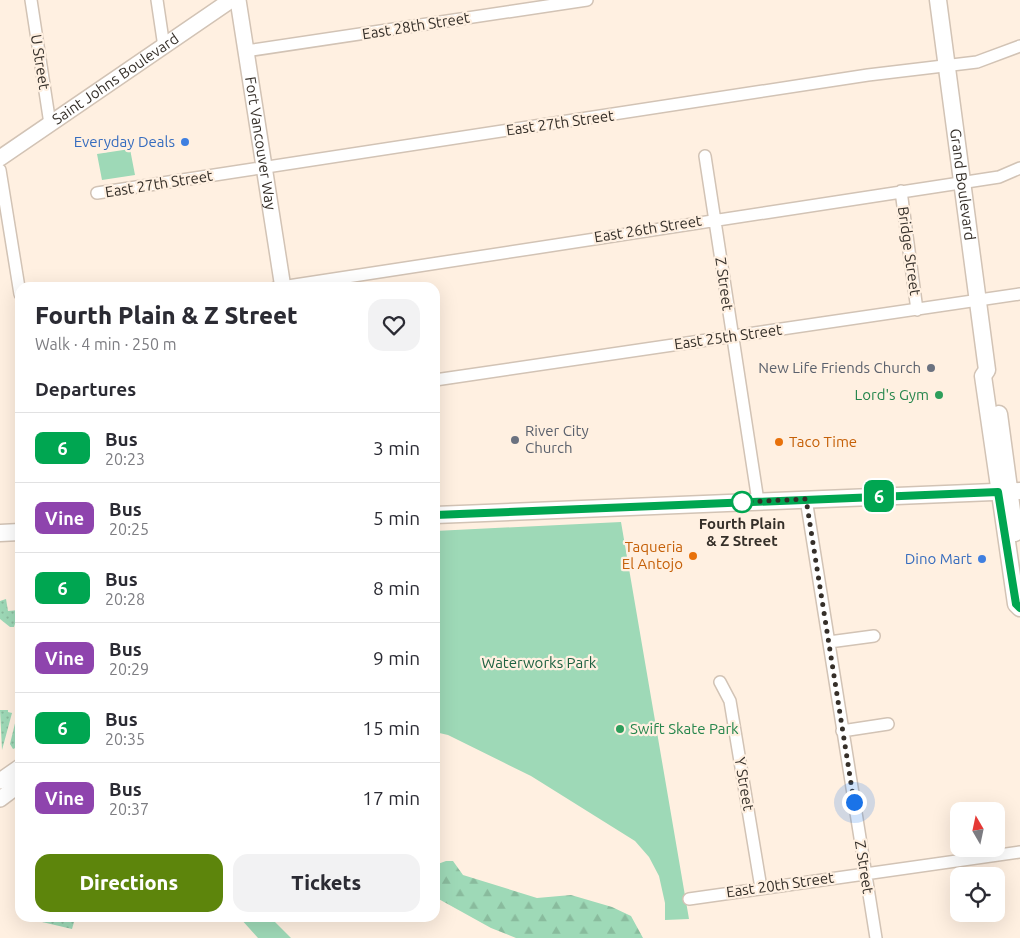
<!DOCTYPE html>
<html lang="en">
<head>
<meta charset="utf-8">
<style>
  :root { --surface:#fff; --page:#f2f2f3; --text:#2b2b33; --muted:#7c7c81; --line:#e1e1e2; --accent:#5d850c }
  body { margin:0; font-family:Ubuntu,sans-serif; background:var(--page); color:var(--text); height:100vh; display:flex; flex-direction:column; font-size:19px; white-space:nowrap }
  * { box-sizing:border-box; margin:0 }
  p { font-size:16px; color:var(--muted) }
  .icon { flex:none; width:28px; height:28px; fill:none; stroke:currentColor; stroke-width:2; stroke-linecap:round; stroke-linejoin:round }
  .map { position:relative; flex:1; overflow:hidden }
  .drawer { position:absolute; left:15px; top:282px; width:425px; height:640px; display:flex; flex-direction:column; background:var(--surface); border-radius:15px; box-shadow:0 5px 20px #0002 }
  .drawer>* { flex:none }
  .badge { padding:0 10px; border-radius:8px; font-size:18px; line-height:32px }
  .needle { width:32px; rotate:351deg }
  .buttons { position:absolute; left:950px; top:802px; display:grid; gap:10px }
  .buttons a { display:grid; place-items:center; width:55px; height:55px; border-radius:10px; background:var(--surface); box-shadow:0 5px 20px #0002; font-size:25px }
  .you { position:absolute; width:25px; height:25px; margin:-12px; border:4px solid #fff; border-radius:50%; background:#1a73e8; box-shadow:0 0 0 8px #1a73e833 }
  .map>.badge { position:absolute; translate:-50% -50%; box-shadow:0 0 0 2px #fff }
  h2 { padding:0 20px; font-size:19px; line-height:45px }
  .round { display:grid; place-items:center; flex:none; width:52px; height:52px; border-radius:15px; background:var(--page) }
  .headline { display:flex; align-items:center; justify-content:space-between; height:85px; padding:0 20px }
  h1 { font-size:24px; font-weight:800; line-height:38px }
  .primary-button { display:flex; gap:10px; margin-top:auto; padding:10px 20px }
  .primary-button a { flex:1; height:58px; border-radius:15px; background:var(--accent); color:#fff; font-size:20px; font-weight:800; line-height:58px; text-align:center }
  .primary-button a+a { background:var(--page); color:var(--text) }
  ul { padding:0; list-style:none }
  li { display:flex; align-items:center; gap:15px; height:70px; padding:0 20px; border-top:1px solid var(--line) }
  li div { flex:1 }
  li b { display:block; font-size:19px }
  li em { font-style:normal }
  li .badge { min-width:55px; font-weight:700; text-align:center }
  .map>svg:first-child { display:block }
  .grass { fill:url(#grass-dots) }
  .forest { fill:url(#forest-firs) }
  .green { fill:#9ed9b7 }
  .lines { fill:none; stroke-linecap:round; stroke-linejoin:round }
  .minor-casing { stroke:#d2c3b5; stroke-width:14 }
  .tertiary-casing { stroke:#d2c3b5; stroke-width:18 }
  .secondary-casing { stroke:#d2c3b5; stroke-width:19 }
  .minor { stroke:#fff; stroke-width:11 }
  .tertiary { stroke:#fff; stroke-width:15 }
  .secondary { stroke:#fff; stroke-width:16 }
  .line-casing { stroke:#fff; stroke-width:11 }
  .line { stroke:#00a651; stroke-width:8 }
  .walk { stroke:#352f29; stroke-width:5; stroke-dasharray:0 9 }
  .shop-dot { fill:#3f7fe0; stroke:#fff0e1; stroke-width:2 }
  .worship-dot { fill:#6b7280; stroke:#fff0e1; stroke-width:2 }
  .leisure-dot { fill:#2e9e5b; stroke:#fff0e1; stroke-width:2 }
  .food-dot { fill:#e8710a; stroke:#fff0e1; stroke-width:2 }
  .stop-dot { fill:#fff; stroke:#00a651; stroke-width:2.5 }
  .labels { text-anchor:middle; stroke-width:4.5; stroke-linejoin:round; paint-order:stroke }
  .street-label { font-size:15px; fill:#352f29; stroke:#fff0e1 }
  .shop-label { font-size:15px; fill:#366cbe; stroke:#fff0e1; text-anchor:end }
  .worship-label { font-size:15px; fill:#5b616d; stroke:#fff0e1; text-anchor:end }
  .leisure-label { font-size:15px; fill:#27864d; stroke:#fff0e1; text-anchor:end }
  .food-label { font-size:15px; fill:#c56008; stroke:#fff0e1; text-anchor:start }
  .stop-label { font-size:15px; font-weight:bold; fill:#352f29; stroke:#fff0e1 }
  .park-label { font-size:15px; fill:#1e6141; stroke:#fff0e1 }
</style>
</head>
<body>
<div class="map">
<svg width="1020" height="938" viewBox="0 0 1020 938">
  <defs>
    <pattern id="grass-dots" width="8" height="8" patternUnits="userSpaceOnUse" patternTransform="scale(1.25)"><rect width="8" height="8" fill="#9ed9b7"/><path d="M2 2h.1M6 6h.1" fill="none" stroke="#89bb9d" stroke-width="1.8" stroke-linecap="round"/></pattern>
    <pattern id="forest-firs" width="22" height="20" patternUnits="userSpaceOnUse" patternTransform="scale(1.25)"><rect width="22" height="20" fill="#9ed9b7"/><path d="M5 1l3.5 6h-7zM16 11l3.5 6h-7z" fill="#89bb9d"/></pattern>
  </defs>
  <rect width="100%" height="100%" fill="#fff0e1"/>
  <path class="grass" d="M6 599 8 611 19 610 14 627H10L0 619V601Z
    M0 710H8V712L12 713 2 750Z
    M17 715 20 716V746L13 749 10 744Z
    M25 918H53L74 922 72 929Z"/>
  <path class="forest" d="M446 861H453L463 875 537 898 571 895 612 907 631 916 643 938H516L491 928 435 897V865Z"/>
  <path class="green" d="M130 149 135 175 102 180 97 154Z
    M621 522 689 919 665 920V903L659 876 649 857 635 841 531 776 448 735 435 732V531Z
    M240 918H271L291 938H258Z"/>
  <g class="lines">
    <defs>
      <path id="minor" d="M31 0 50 124
        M157 0 164 47
        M246 51 587 0
        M705 156 758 501
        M0 170 20 294
        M901 191 917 310
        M97 193 868 75 977 62 1020 46
        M275 288 999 177 1020 168
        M435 380 1020 294
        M806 499 876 938
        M829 642 874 636
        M720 682 730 701 761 888
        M842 731 888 724
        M689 899 1020 852"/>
      <g id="tertiary">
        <path id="s1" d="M238 0 283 288"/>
        <path id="s2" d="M0 158 231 0"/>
        <path d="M0 781 20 767"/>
        <path d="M0 799 20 784"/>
      </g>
      <g id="secondary">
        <path id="s3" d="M938 0 987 370 983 376 1016 604 1020 608"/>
        <path d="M999 414 1015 533"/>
        <path d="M435 515 1020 491"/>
        <path d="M0 533 20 532"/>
      </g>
    </defs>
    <use href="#minor" class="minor-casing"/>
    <use href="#tertiary" class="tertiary-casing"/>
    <use href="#secondary" class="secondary-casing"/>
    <use href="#minor" class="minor"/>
    <use href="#tertiary" class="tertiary"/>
    <use href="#secondary" class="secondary"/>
  </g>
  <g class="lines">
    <defs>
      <path id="line" d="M435 515 998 492 1016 604 1020 608"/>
    </defs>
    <use href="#line" class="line-casing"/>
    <use href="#line" class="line"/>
    <path class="walk" d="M742 502 806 499 854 802"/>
  </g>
  <g class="shop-dot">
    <circle cx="185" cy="142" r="5"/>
    <circle cx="982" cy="559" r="5"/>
  </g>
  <g class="worship-dot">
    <circle cx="931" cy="368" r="5"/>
    <circle cx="515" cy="440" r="5"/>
  </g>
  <g class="leisure-dot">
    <circle cx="939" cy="395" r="5"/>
    <circle cx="620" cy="729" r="5"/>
  </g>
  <g class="food-dot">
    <circle cx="779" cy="442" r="5"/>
    <circle cx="693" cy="556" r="5"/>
  </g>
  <circle class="stop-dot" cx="742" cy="502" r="10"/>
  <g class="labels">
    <g class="street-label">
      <text transform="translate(416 26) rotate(-9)" y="5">East 28th Street</text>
      <text transform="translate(40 62) rotate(81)" y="5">U Street</text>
      <text dy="5" stroke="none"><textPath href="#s2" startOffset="140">Saint Johns Boulevard</textPath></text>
      <text transform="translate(560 123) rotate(-8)" y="5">East 27th Street</text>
      <text dy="5" stroke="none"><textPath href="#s1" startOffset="145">Fort Vancouver Way</textPath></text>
      <text transform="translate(159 184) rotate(-9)" y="5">East 27th Street</text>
      <text dy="5" stroke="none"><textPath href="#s3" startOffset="186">Grand Boulevard</textPath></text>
      <text transform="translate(648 229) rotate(-9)" y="5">East 26th Street</text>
      <text transform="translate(909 251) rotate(82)" y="5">Bridge Street</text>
      <text transform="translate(724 284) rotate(82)" y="5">Z Street</text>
      <text transform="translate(728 337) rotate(-8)" y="5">East 25th Street</text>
      <text transform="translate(744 784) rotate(80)" y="5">Y Street</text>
      <text transform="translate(864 867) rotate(81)" y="5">Z Street</text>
      <text transform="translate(780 885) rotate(-8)" y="5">East 20th Street</text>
    </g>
    <g class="shop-label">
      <text x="175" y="147">Everyday Deals</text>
      <text x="972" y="564">Dino Mart</text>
    </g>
    <g class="worship-label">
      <text x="921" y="373">New Life Friends Church</text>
      <text x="525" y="436" text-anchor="start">River City<tspan x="525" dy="17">Church</tspan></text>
    </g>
    <g class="leisure-label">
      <text x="929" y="400">Lord's Gym</text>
      <text x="630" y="734" text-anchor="start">Swift Skate Park</text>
    </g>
    <g class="food-label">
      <text x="789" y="447">Taco Time</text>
      <text x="683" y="552" text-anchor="end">Taqueria<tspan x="683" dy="17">El Antojo</tspan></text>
    </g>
    <g class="stop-label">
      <text x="742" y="529">Fourth Plain<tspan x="742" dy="17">&amp; Z Street</tspan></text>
    </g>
    <g class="park-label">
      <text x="539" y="668">Waterworks Park</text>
    </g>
  </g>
</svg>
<div class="buttons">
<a><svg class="needle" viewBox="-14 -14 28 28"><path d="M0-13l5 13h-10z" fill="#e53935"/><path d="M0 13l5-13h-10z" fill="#7c7c81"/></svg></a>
<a><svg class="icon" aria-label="locate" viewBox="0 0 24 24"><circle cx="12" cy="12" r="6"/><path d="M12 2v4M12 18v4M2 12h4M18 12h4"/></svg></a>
</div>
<div class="you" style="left:854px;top:802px"></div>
<b class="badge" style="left:879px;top:496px;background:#00a651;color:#fff">6</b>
<section class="drawer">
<div class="headline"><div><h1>Fourth Plain &amp; Z Street</h1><p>Walk · 4 min · 250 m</p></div><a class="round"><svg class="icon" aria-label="heart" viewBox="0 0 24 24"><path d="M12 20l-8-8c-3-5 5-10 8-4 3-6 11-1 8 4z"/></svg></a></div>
<h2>Departures</h2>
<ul>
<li><span class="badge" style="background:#00a651;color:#fff">6</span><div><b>Bus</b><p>20:23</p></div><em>3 min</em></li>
<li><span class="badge" style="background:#8e44ad;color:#fff">Vine</span><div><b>Bus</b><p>20:25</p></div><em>5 min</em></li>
<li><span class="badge" style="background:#00a651;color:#fff">6</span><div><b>Bus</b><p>20:28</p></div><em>8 min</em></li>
<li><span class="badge" style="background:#8e44ad;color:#fff">Vine</span><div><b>Bus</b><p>20:29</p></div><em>9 min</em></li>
<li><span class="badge" style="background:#00a651;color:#fff">6</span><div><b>Bus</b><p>20:35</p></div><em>15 min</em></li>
<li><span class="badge" style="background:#8e44ad;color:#fff">Vine</span><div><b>Bus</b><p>20:37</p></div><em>17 min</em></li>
</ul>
<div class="primary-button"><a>Directions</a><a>Tickets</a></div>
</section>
</div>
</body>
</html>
